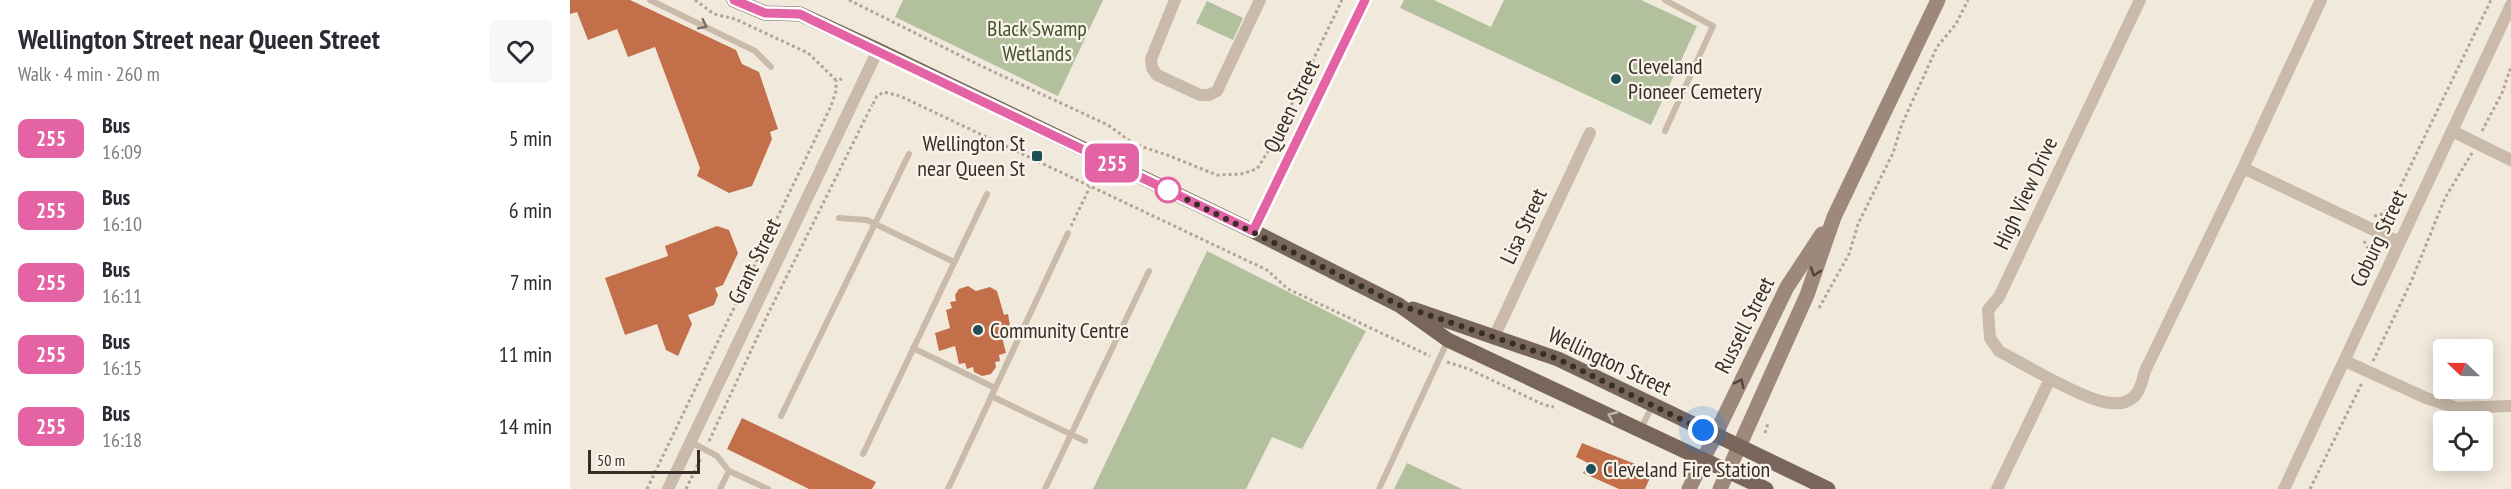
<!DOCTYPE html>
<html lang="en">
<head>
<meta charset="utf-8">
<style>
  :root { --surface:#fff; --page:#f7f7f7; --text:#2b2b33; --muted:#7c7c81 }
  body { margin:0; font-family:"PT Sans Narrow",sans-serif; background:var(--page); color:var(--text); height:100vh; display:flex; flex-direction:column; font-size:22px; white-space:nowrap }
  * { box-sizing:border-box; margin:0 }
  p { font-size:20px; color:var(--muted) }
  .icon { flex:none; width:33px; height:33px; fill:none; stroke:currentColor; stroke-width:2; stroke-linecap:round; stroke-linejoin:round }
  .map { position:relative; flex:1; overflow:hidden }
  .drawer { display:flex; flex-direction:column; background:var(--surface); width:570px }
  .drawer>* { flex:none }
  .badge { padding:0 12px; border-radius:9px; font-size:21px; line-height:39px }
  .needle { width:39px; rotate:292deg }
  .controls { position:absolute; left:1863px; top:339px; display:grid; gap:12px }
  .controls a { display:grid; place-items:center; width:60px; height:60px; border-radius:6px; background:var(--surface); box-shadow:0 3px 15px #0003; font-size:30px }
  .scale { position:absolute; left:18px; bottom:15px; width:112px; box-sizing:border-box; padding-left:6px; border:3px solid #372e29; border-top:0; font-size:16px; line-height:21px; white-space:nowrap; color:#372e29; -webkit-text-stroke:4px #f9f3e9; paint-order:stroke }
  .you { position:absolute; width:30px; height:30px; margin:-15px; border:4px solid #fff; border-radius:50%; background:#1a73e8; box-shadow:0 0 0 9px #1a73e833 }
  .map>.badge { position:absolute; translate:-50% -50%; box-shadow:0 0 0 3px #fff }
  .round { display:grid; place-items:center; flex:none; width:63px; height:63px; border-radius:6px; background:var(--page) }
  .head { display:flex; align-items:center; justify-content:space-between; height:102px; padding:0 18px }
  h1 { font-size:28px; font-weight:700; line-height:45px }
  ul { padding:0; list-style:none }
  li { display:flex; align-items:center; gap:18px; height:72px; padding:0 18px }
  li div { flex:1 }
  li b { display:block; font-size:22px }
  li em { font-style:normal }
  li .badge { min-width:66px; font-weight:700; text-align:center }
  main { display:flex; flex:1; min-height:0 }
  .map>svg:first-child { display:block }
  .green { fill:#b2c09d }
  .building { fill:#c26f4a }
  .lines { fill:none; stroke-linecap:round; stroke-linejoin:round }
  .path { stroke:#b5a493; stroke-width:3; stroke-dasharray:3 3; stroke-linecap:butt }
  .service { stroke:#c9baa9; stroke-width:6 }
  .minor { stroke:#c9baa9; stroke-width:12 }
  .secondary { stroke:#9d897a; stroke-width:15 }
  .primary { stroke:#78665a; stroke-width:15 }
  .oneway { stroke:#796d63 }
  .oneway2 { stroke:#50453d }
  .oneway3 { stroke:#bfb4a9 }
  .line-casing { stroke:#fff; stroke-width:14 }
  .line { stroke:#e463a4; stroke-width:9 }
  .walk { stroke:#372e29; stroke-width:6; stroke-dasharray:0 10.8 }
  .poi-dot { fill:#1f5057; stroke:#f9f3e9; stroke-width:2 }
  .stop-dot { fill:#fff; stroke:#e463a4; stroke-width:3 }
  .labels { text-anchor:middle; stroke-width:4.5; stroke-linejoin:round; paint-order:stroke }
  .park-label { font-size:22px; fill:#43542d; stroke:#f9f3e9 }
  .poi-label { font-size:22px; fill:#372e29; stroke:#f9f3e9; text-anchor:start }
  .street-label { font-size:22px; fill:#372e29; stroke:#f9f3e9 }
</style>
</head>
<body>
<main>
<section class="drawer">
<div class="head"><div><h1>Wellington Street near Queen Street</h1><p>Walk · 4 min · 260 m</p></div><a class="round"><svg class="icon" aria-label="heart" viewBox="0 0 24 24"><path d="M12 20l-8-8c-3-5 5-10 8-4 3-6 11-1 8 4z"/></svg></a></div>
<ul>
<li><span class="badge" style="background:#e463a4;color:#fff">255</span><div><b>Bus</b><p>16:09</p></div><em>5 min</em></li>
<li><span class="badge" style="background:#e463a4;color:#fff">255</span><div><b>Bus</b><p>16:10</p></div><em>6 min</em></li>
<li><span class="badge" style="background:#e463a4;color:#fff">255</span><div><b>Bus</b><p>16:11</p></div><em>7 min</em></li>
<li><span class="badge" style="background:#e463a4;color:#fff">255</span><div><b>Bus</b><p>16:15</p></div><em>11 min</em></li>
<li><span class="badge" style="background:#e463a4;color:#fff">255</span><div><b>Bus</b><p>16:18</p></div><em>14 min</em></li>
</ul>
</section>
<div class="map">
<svg width="1941" height="489" viewBox="0 0 1941 489">
  <rect width="100%" height="100%" fill="#f2e9dd"/>
  <path class="green" d="M333 0H533L488 96 325 17Z
    M834 0H864L921 27 934 0H1071L1127 26 1081 125 830 8Z
    M637 1 673 18 663 40 626 23Z
    M637 251 796 331 732 449 702 437 676 489H523Z
    M837 463 892 489H824Z"/>
  <path class="building" d="M0 0H60L166 50 172 64 189 72 208 129 200 132 202 139 182 186 159 193 127 176 130 168 85 47 58 57 47 29 18 40 7 12 0 14Z
    M147 226 159 230 168 253 153 285 145 288 148 295 144 305 118 315 122 324 108 356 96 350 87 324 55 335 35 278 98 256 95 246Z
    M398 286 406 291 420 287 427 291 434 315 438 314 441 331 431 333 436 353 429 355 430 361 425 362 426 367 421 374 412 376 404 372 403 367 397 369 395 363 389 364 385 346 369 351 365 333 380 328 376 310 382 308 380 302 386 301 385 295 389 289Z
    M172 418 306 482 302 489H239L157 449Z
    M1012 443 1083 471 1075 489H1049L1013 473 1018 463 1006 457Z"/>
  <g class="lines">
    <path class="path" d="M125 0 144 14 165 19 238 53 266 80 272 79
      M279 0 409 65 538 125 564 144 597 155 647 175 671 174 687 169 702 145 772 0
      M303 104 307 96 314 92 330 96 697 270 718 289 860 356
      M1912 131 1932 93 1941 67
      M1804 216 1813 214 1821 206 1921 0
      M501 226 520 187
      M1794 241 1799 250 1792 271 1797 275
      M1249 308 1279 254 1288 224 1323 153 1332 124 1367 47 1386 24 1398 0
      M1803 361 1841 282 1875 198 1902 153
      M877 362 899 369 974 405 984 407
      M1195 433 1198 423
      M139 441 199 312 302 105
      M77 489 261 106 266 91V80
      M116 489 131 458
      M1740 489 1792 383"/>
    <path class="service" d="M80 0 185 51 201 67
      M1095 0 1143 26 1095 131
      M269 218 297 220 384 262
      M343 348 425 388
      M421 396 515 441
      M211 416 339 154
      M1071 429 1082 406
      M121 442 147 456 159 471 198 489
      M293 454 417 194
      M150 489 159 471
      M378 489 498 233
      M475 489 579 271
      M809 489 878 340"/>
    <path class="minor" d="M605 0 581 59 582 68 587 75 630 95H639L647 91 690 0
      M1751 0 1673 168 1829 242
      M1882 131 1941 160
      M683 231 795 0
      M924 337 1020 133
      M1775 361 1856 398 1887 408 1941 406
      M1480 379C1502 389 1549 419 1567 393 1571 388 1573 377 1575 371L1673 168
      M98 489 308 50
      M1427 489 1480 379 1429 351 1420 338 1418 310 1429 297 1570 0
      M1714 489 1941 5"/>
    <path class="secondary" d="M1119 489 1217 287 1252 234
      M1150 489 1237 295 1264 217 1368 0"/>
    <path class="primary" d="M164 0 195 13 230 14 308 50 683 231 829 305 878 340 1196 489
      M843 309 988 359 1258 489"/>
  </g>
  <defs><path id="oneway-chevron" d="M-2-3.5L2.5 0L-2 3.5" fill="none" stroke-width="1.6" stroke-linecap="round" stroke-linejoin="round" transform="scale(1.5)"/></defs>
  <use class="oneway" href="#oneway-chevron" transform="translate(133 25) rotate(26)"/>
  <g class="oneway2">
    <use href="#oneway-chevron" transform="translate(1245 272) rotate(109)"/>
    <use href="#oneway-chevron" transform="translate(1170 383) rotate(-64)"/>
  </g>
  <use class="oneway3" href="#oneway-chevron" transform="translate(1042 416) rotate(-155)"/>
  <g class="lines">
    <defs>
      <path id="line" d="M164 0 195 13 230 14 242 20 683 231 795 0"/>
    </defs>
    <use href="#line" class="line-casing"/>
    <use href="#line" class="line"/>
    <path class="walk" d="M598 190 829 305 988 359 1133 430"/>
  </g>
  <g class="poi-dot">
    <circle cx="1046" cy="79" r="6"/>
    <rect x="461" y="150" width="12" height="12" rx="3"/>
    <circle cx="408" cy="330" r="6"/>
    <circle cx="1021" cy="469" r="6"/>
  </g>
  <circle class="stop-dot" cx="598" cy="190" r="12"/>
  <g class="labels">
    <g class="park-label">
      <text x="467" y="36">Black Swamp<tspan x="467" dy="25">Wetlands</tspan></text>
    </g>
    <g class="poi-label">
      <text x="1058" y="74">Cleveland<tspan x="1058" dy="25">Pioneer Cemetery</tspan></text>
      <text x="455" y="151" text-anchor="end">Wellington St<tspan x="455" dy="25">near Queen St</tspan></text>
      <text x="420" y="338">Community Centre</text>
      <text x="1033" y="477">Cleveland Fire Station</text>
    </g>
    <g class="street-label">
      <text transform="translate(721 106) rotate(-64)" y="8">Queen Street</text>
      <text transform="translate(1455 193) rotate(-65)" y="8">High View Drive</text>
      <text transform="translate(953 226) rotate(-65)" y="8">Lisa Street</text>
      <text transform="translate(1808 238) rotate(-65)" y="8">Coburg Street</text>
      <text transform="translate(184 261) rotate(-64)" y="8">Grant Street</text>
      <text transform="translate(1174 325) rotate(-63)" y="8">Russell Street</text>
      <text transform="translate(1040 361) rotate(25)" y="8">Wellington Street</text>
    </g>
  </g>
</svg>
<div class="controls">
<a><svg class="needle" viewBox="-14 -14 28 28"><path d="M0-13l5 13h-10z" fill="#e53935"/><path d="M0 13l5-13h-10z" fill="#7c7c81"/></svg></a>
<a><svg class="icon" aria-label="locate" viewBox="0 0 24 24"><circle cx="12" cy="12" r="6"/><path d="M12 2v4M12 18v4M2 12h4M18 12h4"/></svg></a>
</div>
<div class="scale">50 m</div>
<div class="you" style="left:1133px;top:430px"></div>
<b class="badge" style="left:542px;top:163px;background:#e463a4;color:#fff">255</b>
</div>
</main>
</body>
</html>
